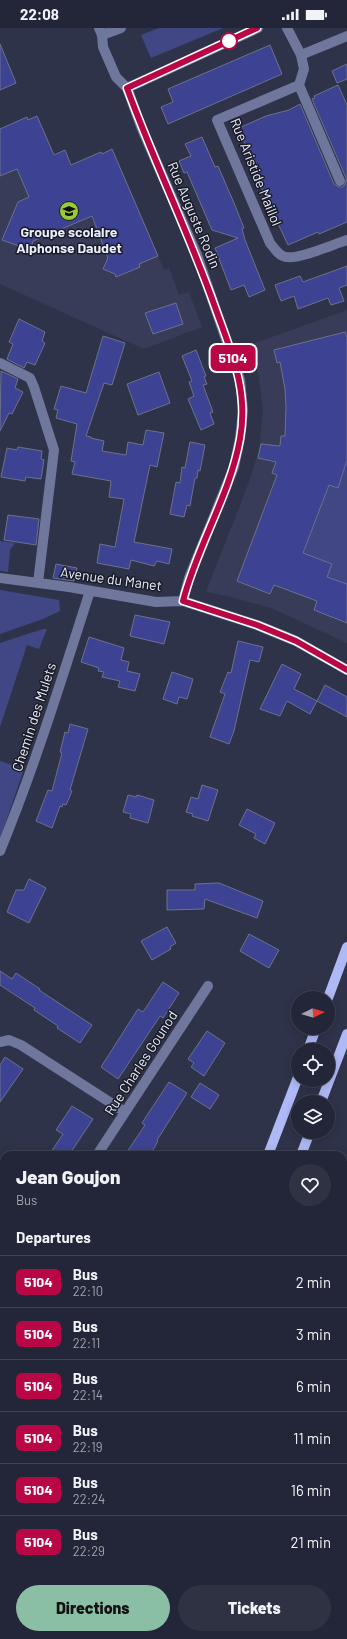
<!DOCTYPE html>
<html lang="en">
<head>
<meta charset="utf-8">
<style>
  :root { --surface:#232638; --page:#2f3243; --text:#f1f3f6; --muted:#a3a5ae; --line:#404353; --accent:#8abfa5 }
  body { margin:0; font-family:Barlow,sans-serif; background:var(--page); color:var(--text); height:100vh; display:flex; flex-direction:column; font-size:15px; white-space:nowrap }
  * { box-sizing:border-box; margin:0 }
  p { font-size:13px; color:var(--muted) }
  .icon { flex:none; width:22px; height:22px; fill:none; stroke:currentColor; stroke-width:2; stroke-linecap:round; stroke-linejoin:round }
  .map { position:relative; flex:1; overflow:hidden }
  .drawer { position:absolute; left:0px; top:1123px; width:347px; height:488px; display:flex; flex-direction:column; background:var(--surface); border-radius:12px 12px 0 0; box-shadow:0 2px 10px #0003,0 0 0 1px var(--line) }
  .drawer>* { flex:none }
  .badge { padding:0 8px; border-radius:6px; font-size:14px; line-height:26px }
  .needle { width:26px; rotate:85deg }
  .buttons { position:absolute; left:291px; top:963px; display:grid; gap:8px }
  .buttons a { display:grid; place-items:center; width:44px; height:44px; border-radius:50%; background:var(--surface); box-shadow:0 2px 10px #0003,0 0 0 1px var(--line); font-size:20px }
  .map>.badge { position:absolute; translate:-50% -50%; box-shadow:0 0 0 2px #fff }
  h2 { padding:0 16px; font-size:15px; line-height:36px }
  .round { display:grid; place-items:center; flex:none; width:42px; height:42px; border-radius:21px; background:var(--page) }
  .head { display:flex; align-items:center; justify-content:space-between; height:68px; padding:0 16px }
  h1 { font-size:19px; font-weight:800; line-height:30px }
  .button { display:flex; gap:8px; margin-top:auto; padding:8px 16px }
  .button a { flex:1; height:46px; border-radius:24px; background:var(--accent); color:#111; font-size:16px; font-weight:800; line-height:46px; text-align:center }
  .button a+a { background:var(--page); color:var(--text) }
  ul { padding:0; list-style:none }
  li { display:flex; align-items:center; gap:12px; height:52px; padding:0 16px; border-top:1px solid var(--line) }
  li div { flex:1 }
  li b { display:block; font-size:15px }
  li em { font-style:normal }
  li .badge { min-width:44px; font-weight:700; text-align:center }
  .status { display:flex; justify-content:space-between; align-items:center; height:28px; padding:0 20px; background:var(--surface); direction:ltr }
  .status svg { height:11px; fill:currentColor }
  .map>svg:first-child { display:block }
  .built { fill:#383c58 }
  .green { fill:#414785 }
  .building { fill:#3d4292; stroke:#6c718b }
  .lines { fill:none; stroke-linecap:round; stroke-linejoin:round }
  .minor { stroke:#70779c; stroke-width:10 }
  .major { stroke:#aeb9f6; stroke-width:10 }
  .line-casing { stroke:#fff; stroke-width:9 }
  .line { stroke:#b90745; stroke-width:6 }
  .stop-dot { fill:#fff; stroke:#b90745; stroke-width:2 }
  .labels { text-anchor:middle; stroke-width:3; stroke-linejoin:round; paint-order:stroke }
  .street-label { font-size:14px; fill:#eaedfc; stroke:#191b26 }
  .poi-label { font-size:14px; font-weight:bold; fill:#eaedfc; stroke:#191b26 }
</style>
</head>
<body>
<div class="status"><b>22:08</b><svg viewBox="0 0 49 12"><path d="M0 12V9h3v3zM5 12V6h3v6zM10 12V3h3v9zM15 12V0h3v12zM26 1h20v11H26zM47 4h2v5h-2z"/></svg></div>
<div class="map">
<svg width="347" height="1611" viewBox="0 0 347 1611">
  <rect width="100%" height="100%" fill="#2f334a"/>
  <path class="built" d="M37 88 50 119 48 129 65 122 71 138 101 124 102 125 112 121 164 242 169 240 179 267 189 264 202 299 144 321 0 256V101L16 94 19 95Z
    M347 282V615L271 580 227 568 206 564 249 454 259 422 263 384 259 349 250 317Z"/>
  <path class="green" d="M159 0H223L151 30 141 7Z
    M347 434V556L327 549 331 536 303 525 329 457 338 459Z
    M0 513 15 515 10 522 8 544 0 543Z
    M0 562 59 572 60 583 43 591 0 606Z
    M43 601H47L39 621 27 617 0 699V615Z
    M0 733 24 741 0 811Z
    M347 1174V1477L343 1469V1183Z"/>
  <path class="building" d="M0 16 16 55 0 62Z
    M270 17 282 46 168 96 161 79 173 74 168 61Z
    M347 36V51L337 55 332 43Z
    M338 57 347 77V194L319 206 318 204 288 217 248 131 250 130 239 100 266 88 289 82 300 76 334 156 339 159H343L346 154V150L312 71 315 70 314 68Z
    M37 88 54 127 65 122 71 137 101 124 102 126 112 121 158 228 139 236 140 239 116 249 115 246 103 241 108 230 92 188 33 213 30 222 2 212 18 174 29 169 17 141 0 148V101L27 89 28 92Z
    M202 109 215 139 218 138 234 175 244 200 242 201 245 212 265 262 249 269 244 257 231 262 215 220 238 210 212 202 187 144 184 145 179 133 191 128 185 116Z
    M347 238V257L339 260 344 273 331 277 328 270 298 281 294 268 281 273 275 257 300 248 303 254Z
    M176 275 183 296 153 306 145 285Z
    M19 291 45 304 42 313 45 315 35 337 27 334 24 340 7 331 13 316 9 314Z
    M345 304 347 310V432L338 460 329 457 303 525 332 536 327 549 347 556V595L314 582 317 573 274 557 270 566 237 553 277 447 272 445 276 434 258 430 261 416 280 418 281 408H285L286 380 285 361 280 334 277 335 274 322Z
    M103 308 125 315 112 357 104 355 86 408 91 409V410L104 413 102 423 126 427 128 414 143 417 146 402 164 405 157 439 150 437 134 514 172 521 169 536 157 533 154 538 131 532 129 541 97 535 100 516 115 519 124 471 109 469 111 453 72 446 75 434 71 433 77 396 56 390 58 382 54 381 61 358 86 365Z
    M196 322 206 348 204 349 207 356 203 357 213 384 210 385 214 396 201 402 188 371 194 368 189 354 192 353 182 328Z
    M1 343 18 351 15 360 23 364 12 386 9 385 0 403Z
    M159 344 170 375 138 387 127 356Z
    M190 414 205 417 200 443 198 442 197 450H195L190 478 187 477 184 489 170 486 176 454 180 455 182 439 185 440Z
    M18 419 42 423 41 431 44 432 41 451 26 449 25 453 1 449 7 420 17 422Z
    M8 487 39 491 36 517 4 512Z
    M56 536 77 540 74 553 53 550Z
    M135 587 170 594 164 616 130 608Z
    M89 609 124 620 121 632 129 634 127 643 140 646 135 663 118 659 120 653 102 649 104 644 98 643 99 640 81 634Z
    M238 613 263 619 259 634 250 632 234 703 229 716 210 709 225 666 220 664 228 644 231 645Z
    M282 636 301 646 294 661 317 673 310 686 287 673 280 688 260 681Z
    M172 644 193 651 187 671 179 669 177 676 163 671Z
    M325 657 347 669V689L317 673Z
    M70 696 88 701 70 762 72 763 66 777 63 776 62 779 60 778 52 800 36 793 48 762 52 763 62 725 60 724 65 704 68 705Z
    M202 757 218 762 208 793 192 788 193 786 186 784 191 769 198 771Z
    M128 767 136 769 137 767 154 772 148 795 130 790 131 786 123 784Z
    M247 781 275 795 265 816 254 810 256 806 239 797Z
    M29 851 46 860 29 895 7 884 16 862H24Z
    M219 855 263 873 257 890 205 871 204 881 167 882V862H195V856Z
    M167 899 176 915 170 919 171 921 152 932 141 913Z
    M249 906 279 922 269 940 240 923Z
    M0 943 12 951 16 945 40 961 39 962 92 997 80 1015 57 1000 58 998 34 982 35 980 0 957Z
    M163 954 179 965 163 990 160 988 118 1051 101 1039 138 981 143 984Z
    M207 1003 225 1015 204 1048 191 1039 194 1035 188 1031Z
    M5 1029 23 1041 0 1074V1037Z
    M169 1054 187 1065 157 1112 158 1113 150 1127H125L145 1097 142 1095Z
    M200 1055 219 1067 210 1081 191 1069Z
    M72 1078 93 1091 69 1127H49L63 1106 56 1102Z"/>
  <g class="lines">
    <path class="minor" d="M99 0 102 7 103 19 116 49 127 60 142 101 197 227 240 352 243 382 240 410 234 439 189 550 183 573
      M287 0 301 27
      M102 7 121 0
      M347 8 301 27 304 41 299 57 217 92 270 215C275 221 279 228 286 229 298 232 334 216 347 212
      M299 57 340 153
      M127 60 258 0
      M0 335 30 350 34 359 54 422 38 555
      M0 550 69 559 156 574 183 573 257 597 296 613 347 642
      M0 823C35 738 62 650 90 563
      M0 1014 9 1012 21 1017 125 1084
      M97 1127 208 958
      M0 1274 4 1268
      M0 1311 4 1314
      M343 1512H347
      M0 1579 4 1578"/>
    <path class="major" d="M328 970 347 919
      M308 1022 316 1000
      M321 1074 347 1006
      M268 1127 298 1049
      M301 1127 310 1104
      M269 1607V1611
      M300 1607 301 1611"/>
  </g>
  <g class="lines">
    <defs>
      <path id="line" d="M257 0 127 60C154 134 189 205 215 279 231 324 249 362 240 411 230 467 197 518 183 573L257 597 296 613 347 642"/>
    </defs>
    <use href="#line" class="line-casing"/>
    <use href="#line" class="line"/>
  </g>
  <defs>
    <symbol id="school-disc" viewBox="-11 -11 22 22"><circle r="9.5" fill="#99cb36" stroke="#191b26"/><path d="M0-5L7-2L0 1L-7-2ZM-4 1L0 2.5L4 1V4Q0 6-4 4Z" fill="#111"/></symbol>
  </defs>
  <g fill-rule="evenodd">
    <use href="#school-disc" x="58" y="172" width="22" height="22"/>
  </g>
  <circle class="stop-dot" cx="229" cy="13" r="8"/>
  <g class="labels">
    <g class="street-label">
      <text transform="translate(256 144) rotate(68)" y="5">Rue Aristide Maillol</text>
      <text transform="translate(194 187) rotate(67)" y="5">Rue Auguste Rodin</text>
      <text transform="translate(111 551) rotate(8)" y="5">Avenue du Manet</text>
      <text transform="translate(34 689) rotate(-72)" y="5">Chemin des Mulets</text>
      <text transform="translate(141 1035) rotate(-57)" y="5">Rue Charles Gounod</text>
    </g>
    <g class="poi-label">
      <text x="69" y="209">Groupe scolaire<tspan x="69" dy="16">Alphonse Daudet</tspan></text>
    </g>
  </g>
</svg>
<div class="buttons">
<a><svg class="needle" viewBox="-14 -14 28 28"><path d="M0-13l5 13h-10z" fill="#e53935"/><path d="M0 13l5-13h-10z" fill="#a3a5ae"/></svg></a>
<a><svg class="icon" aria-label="locate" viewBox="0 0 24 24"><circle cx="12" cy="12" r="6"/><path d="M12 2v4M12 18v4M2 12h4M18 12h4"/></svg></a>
<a><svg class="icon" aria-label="layers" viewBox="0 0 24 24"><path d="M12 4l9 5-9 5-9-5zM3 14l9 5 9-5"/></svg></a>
</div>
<b class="badge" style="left:233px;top:330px;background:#b90745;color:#fff">5104</b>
<section class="drawer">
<div class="head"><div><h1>Jean Goujon</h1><p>Bus</p></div><a class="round"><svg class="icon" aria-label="heart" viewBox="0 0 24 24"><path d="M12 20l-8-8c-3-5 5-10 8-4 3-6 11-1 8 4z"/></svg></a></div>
<h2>Departures</h2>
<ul>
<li><span class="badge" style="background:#b90745;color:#fff">5104</span><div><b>Bus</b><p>22:10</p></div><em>2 min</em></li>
<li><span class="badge" style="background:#b90745;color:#fff">5104</span><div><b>Bus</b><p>22:11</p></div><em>3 min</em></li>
<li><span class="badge" style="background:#b90745;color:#fff">5104</span><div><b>Bus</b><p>22:14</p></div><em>6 min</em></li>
<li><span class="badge" style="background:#b90745;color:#fff">5104</span><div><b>Bus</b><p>22:19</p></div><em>11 min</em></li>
<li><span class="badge" style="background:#b90745;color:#fff">5104</span><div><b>Bus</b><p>22:24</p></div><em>16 min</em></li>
<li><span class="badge" style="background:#b90745;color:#fff">5104</span><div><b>Bus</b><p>22:29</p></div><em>21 min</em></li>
</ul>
<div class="button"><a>Directions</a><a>Tickets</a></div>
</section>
</div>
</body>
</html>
